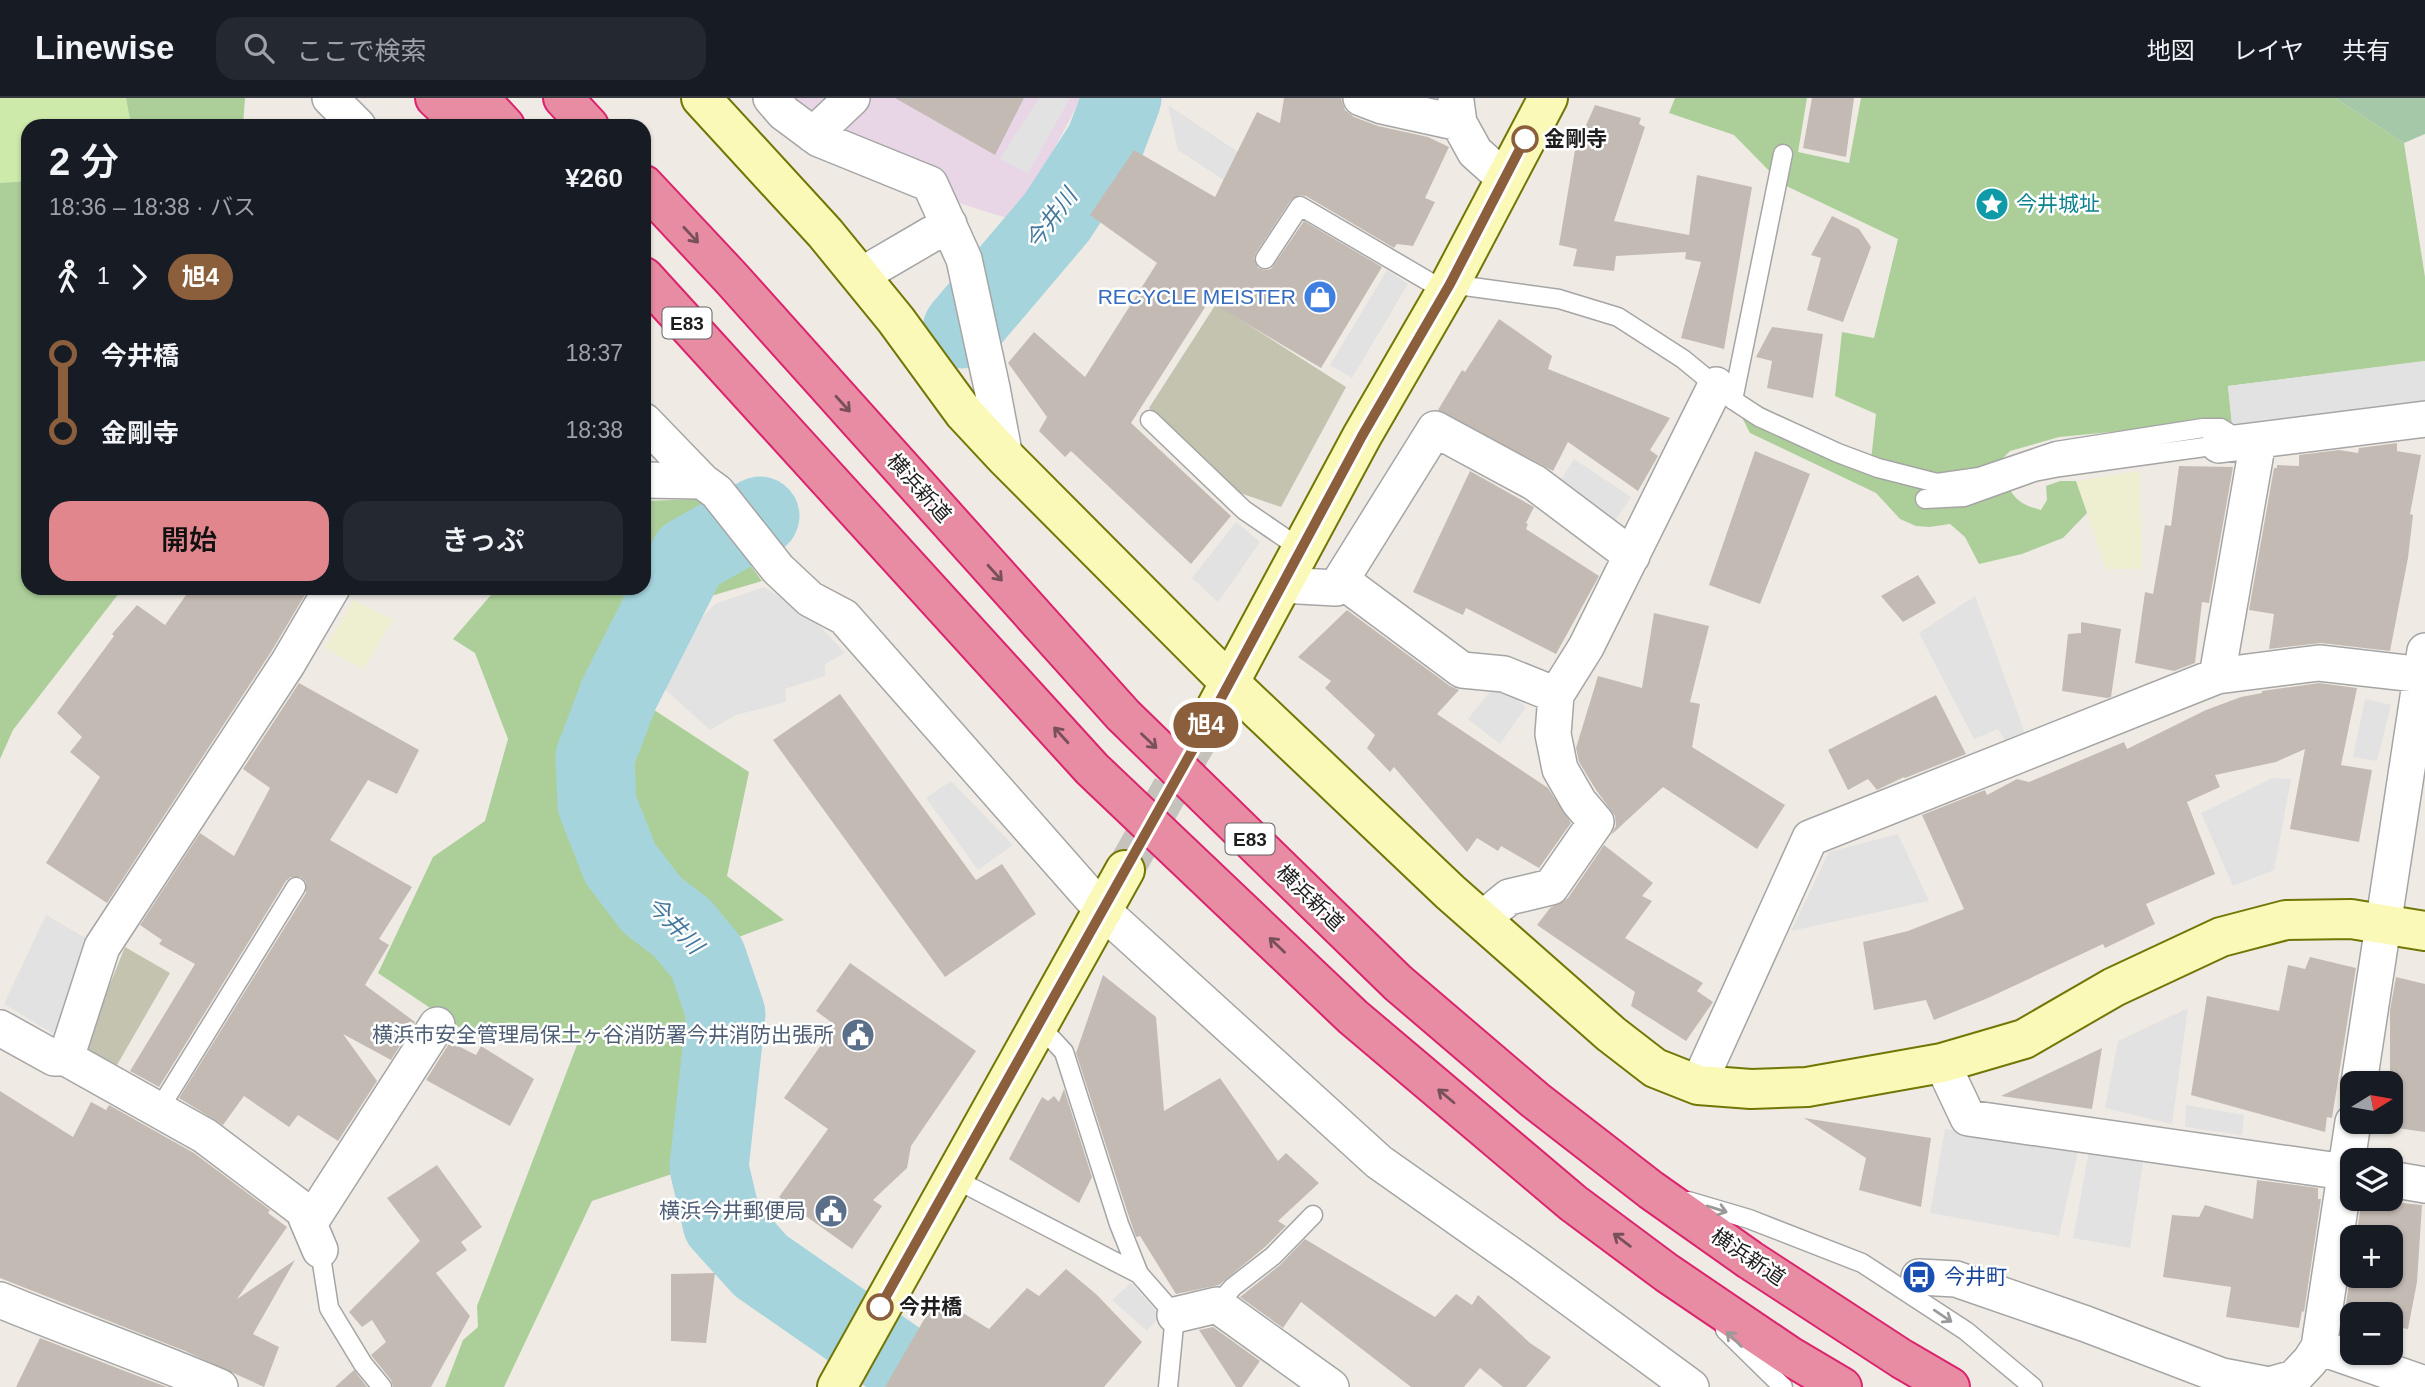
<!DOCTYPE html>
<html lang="ja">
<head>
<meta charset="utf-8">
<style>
  :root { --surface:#171b24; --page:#242831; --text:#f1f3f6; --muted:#9ea1a6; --line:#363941; --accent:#e1868d }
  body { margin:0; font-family:Arial,"Noto Sans JP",sans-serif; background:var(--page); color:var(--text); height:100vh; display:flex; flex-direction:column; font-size:26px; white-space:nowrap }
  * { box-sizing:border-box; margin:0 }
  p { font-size:23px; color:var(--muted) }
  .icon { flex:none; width:38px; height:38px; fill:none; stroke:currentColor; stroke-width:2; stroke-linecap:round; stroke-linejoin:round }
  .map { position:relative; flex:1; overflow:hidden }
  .panel { position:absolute; left:21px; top:21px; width:630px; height:476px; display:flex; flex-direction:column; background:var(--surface); border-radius:21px; box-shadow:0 2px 5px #0004 }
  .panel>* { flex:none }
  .badge { padding:0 14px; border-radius:23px; font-size:24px; line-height:46px }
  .needle { width:46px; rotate:79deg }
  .fabs { position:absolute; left:2340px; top:973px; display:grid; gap:14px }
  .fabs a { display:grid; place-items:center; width:63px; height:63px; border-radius:14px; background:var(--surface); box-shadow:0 2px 5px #0004; font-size:35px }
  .map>.badge { position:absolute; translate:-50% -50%; box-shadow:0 0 0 4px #fff }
  .legs { display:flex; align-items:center; gap:10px; height:77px; padding:0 28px; font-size:23px }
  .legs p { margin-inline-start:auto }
  .head { display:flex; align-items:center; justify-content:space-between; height:119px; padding:0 28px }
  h1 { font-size:38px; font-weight:600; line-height:52px }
  .button { display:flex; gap:14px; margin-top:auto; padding:14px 28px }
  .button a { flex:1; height:80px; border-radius:21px; background:var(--accent); color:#111; font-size:28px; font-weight:600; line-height:80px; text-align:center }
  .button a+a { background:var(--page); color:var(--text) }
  ul { padding:0 28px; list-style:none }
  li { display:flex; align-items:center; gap:24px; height:77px; font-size:26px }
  li i { display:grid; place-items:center; width:10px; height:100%; margin:0 9px; background:currentColor }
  li i::after { content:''; width:18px; height:18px; margin:-9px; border:5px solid; border-radius:50%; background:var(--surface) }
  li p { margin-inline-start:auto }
  li:first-child i { background:linear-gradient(#0000 50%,currentColor 0) }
  li:last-child i { background:linear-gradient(currentColor 50%,#0000 0) }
  header { display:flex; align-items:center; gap:42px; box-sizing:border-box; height:98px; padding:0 35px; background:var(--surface); border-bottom:2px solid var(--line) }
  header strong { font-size:33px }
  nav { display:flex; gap:38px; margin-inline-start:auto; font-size:24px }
  .search { width:490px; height:63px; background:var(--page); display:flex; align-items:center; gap:18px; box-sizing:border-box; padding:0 24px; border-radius:21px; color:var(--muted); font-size:26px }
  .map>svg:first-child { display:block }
  .industrial { fill:#e8d6e6 }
  .construction { fill:#c4c3b0 }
  .farmland { fill:#eeeed0 }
  .grass { fill:#cdeaaa }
  .forest { fill:#accf99 }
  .cemetery { fill:#a5c8a9 }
  .parking { fill:#e2e2e2 }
  .pier { fill:#fff }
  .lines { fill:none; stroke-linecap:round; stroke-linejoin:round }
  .river { stroke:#a5d4dd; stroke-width:79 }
  .building { fill:#c4bab4 }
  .secondary-tunnel { stroke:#c5c2bc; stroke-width:38; stroke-dasharray:38 19; stroke-linecap:butt }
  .lane-casing { stroke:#a5a5a5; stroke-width:21 }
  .street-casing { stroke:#a5a5a5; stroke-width:38 }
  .secondary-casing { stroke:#717604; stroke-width:42 }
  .highway-casing { stroke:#db236e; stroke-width:42 }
  .lane { stroke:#fff; stroke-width:18 }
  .street { stroke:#fff; stroke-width:35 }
  .secondary { stroke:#faf9b8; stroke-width:38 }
  .highway { stroke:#e78ca2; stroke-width:38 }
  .oneway { stroke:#785059 }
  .oneway2 { stroke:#9a9a9a }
  .line-1-casing { stroke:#fff; stroke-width:16 }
  .line-1 { stroke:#8b5e3c; stroke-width:10 }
  .stop-1-dot { fill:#fff; stroke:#8b5e3c; stroke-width:3.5 }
  .labels { text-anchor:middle; stroke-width:5; stroke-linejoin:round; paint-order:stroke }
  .shield { fill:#fff; stroke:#626262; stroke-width:2 }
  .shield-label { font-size:19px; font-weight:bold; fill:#1e1e1e }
  .stop-label { font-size:21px; font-weight:bold; fill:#1e1e1e; stroke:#fff; text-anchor:start }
  .culture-label { font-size:21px; fill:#0d838f; stroke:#fff; text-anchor:start }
  .shop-label { font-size:21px; fill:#366cbe; stroke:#fff; text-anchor:end }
  .street-label { font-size:21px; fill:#1e1e1e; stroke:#fff }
  .service-label { font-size:21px; fill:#4e5e75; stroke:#fff; text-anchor:end }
  .transit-label { font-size:21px; fill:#164399; stroke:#fff; text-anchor:start }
  .water-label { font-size:23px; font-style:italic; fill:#44789f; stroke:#fff }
</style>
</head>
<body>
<header>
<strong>Linewise</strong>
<div class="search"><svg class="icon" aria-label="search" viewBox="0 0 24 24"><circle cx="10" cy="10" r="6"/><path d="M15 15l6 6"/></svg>ここで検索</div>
<nav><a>地図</a><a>レイヤ</a><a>共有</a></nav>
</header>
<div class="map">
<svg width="2425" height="1289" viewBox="0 0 2425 1289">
  <rect width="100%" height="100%" fill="#efebe4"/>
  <path class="industrial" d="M760 0H1081L1016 123 819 61Z"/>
  <path class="construction" d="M1216 206 1346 289 1281 409 1237 394 1149 310Z
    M125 849 170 875 117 967 84 950Z"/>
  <path class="farmland" d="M2140 373 2142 471H2106L2076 383Z
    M354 502 393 522 363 571 325 550Z"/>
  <path class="grass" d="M0 0H126L131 28H28V83L0 85Z"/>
  <path class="forest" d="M126 0H245L243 28H131Z
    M1675 0H1807L1798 54 1849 65 1861 0H2335L2404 45 2425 179V263L2228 288 2232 326 2205 325 2059 339 2010 353 1999 364C2011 392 2009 404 2041 412L2047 402 2046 388 2060 383H2076L2087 415 2063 440 2022 456 1979 466 1965 439 1950 426 1929 429 1916 428 1900 421 1876 395 1750 335 1736 308 1751 303 1871 362 1876 316 1835 298 1842 234 1874 240 1898 141 1782 86 1734 37 1669 15Z
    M28 83V490H123L13 632 0 661V85Z
    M702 401 762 483 694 503 617 549 645 606 749 674 727 778 784 822 712 849 763 917 733 997 742 1094 816 1171 827 1233 756 1198 699 1128 672 1076 592 1103 504 1289H445L463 1242 478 1229 477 1208 577 947 525 928 463 932 378 875 433 759 485 723 508 641 475 555 453 541 497 490H644V403Z"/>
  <path class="cemetery" d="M2335 0H2425V36L2404 45Z"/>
  <path class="parking" d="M1039 0H1070L1028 75 1000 61Z
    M1168 7 1268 74 1275 116 1178 52Z
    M1387 172 1408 186 1352 280 1330 267Z
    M2425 263V302L2232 326 2228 288Z
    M1574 361 1631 399 1615 423 1560 383Z
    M1236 424 1260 444 1218 504 1192 480Z
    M764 489 810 518 845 555 825 566V578L785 591 786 604 736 617 710 632 648 576 715 506Z
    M1975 498 2025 635 2005 642 1998 631 1974 641 1919 535Z
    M1496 586 1526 609 1500 646 1468 621Z
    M2365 601 2391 607 2377 663 2353 659Z
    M2273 680 2291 681 2274 772 2233 788 2201 715Z
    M951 683 1013 747 978 772 926 700Z
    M1898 736 1929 803 1791 833 1829 754Z
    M46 817 89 842 54 936 4 906Z
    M2188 910 2172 1026 2105 1010 2118 943Z
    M2186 1007 2244 1017 2242 1037 2185 1029Z
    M1945 1031 2079 1049 2059 1138 1930 1115Z
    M2089 1053 2144 1059 2130 1150 2073 1140Z
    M1131 1185 1160 1218 1147 1233 1112 1202Z"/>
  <path class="pier" d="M853 1187 912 1231 888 1271 831 1230Z"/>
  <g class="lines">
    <path class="river" d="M962 231 1057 119 1105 45 1122 0
      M760 418 689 458 619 596 595 659 597 706 620 765 652 807 682 830 707 860 726 916 709 1069 722 1125 761 1168 911 1272 928 1289"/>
  </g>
  <path class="building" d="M895 0H1024L995 57Z
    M1284 0H1341L1345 12 1354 19 1378 28 1428 39 1449 49 1425 100 1435 104 1413 148 1397 146 1394 150 1306 98 1300 97 1291 102 1256 155 1254 161 1258 170 1265 172 1271 171 1304 123 1382 169 1321 270 1209 203 1131 325 1231 418 1191 466 1071 353 1065 359 1039 333 1047 319 1008 265 1034 234 1085 279 1157 165 1090 117 1134 52 1215 99 1257 14 1280 25Z
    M1812 0H1854L1846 59 1803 50Z
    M1595 7 1641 20 1639 26 1645 29 1614 123 1689 137 1697 77 1752 89 1724 251 1681 240 1701 164 1685 161 1686 154 1616 158 1614 173 1573 168 1577 151 1559 147 1575 52Z
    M1832 118 1859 131 1871 149 1843 224 1807 212 1821 160 1811 157Z
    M1499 221 1552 258 1548 271 1670 320 1650 352 1658 358 1638 393 1568 344 1553 373 1438 312 1462 272 1465 274Z
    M1772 229 1823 236 1813 300 1767 290 1772 263 1756 259Z
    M2397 345V353L2421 357 2410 416 2413 417 2408 460 2390 553 2321 545 2269 551 2274 516 2249 512 2274 370H2277V367L2299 368V357L2339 352 2358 355 2359 350Z
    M1755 353 1810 376 1760 506 1709 487Z
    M2179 368 2233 369 2209 505 2202 504 2195 565 2174 573 2135 565 2145 494 2153 496 2165 427 2171 428Z
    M1470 373 1534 409 1526 425 1528 426 1526 431 1599 478 1556 556 1466 510 1463 517 1413 494Z
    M1918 477 1936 505 1903 524 1881 498Z
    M191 490H309L271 554 107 805 46 765 100 679 70 654 82 639 57 615 114 538 112 536 137 507 165 527Z
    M1347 512 1450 588 1459 592 1437 616 1548 690 1571 725 1539 770 1501 748 1498 753 1477 740 1467 754 1394 669 1390 674 1367 650 1375 637 1325 590 1331 583 1298 559Z
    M1654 515 1709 528 1690 604 1700 606 1692 649 1785 707 1757 751 1663 689 1611 737 1616 728 1615 718 1596 692 1579 664 1576 650 1598 578 1642 590Z
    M2081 524 2121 531 2111 599 2107 600 2062 593 2068 536 2081 535Z
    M299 585 419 652 397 696 368 682 330 742 412 789 379 841 389 847 365 887 415 924 391 962 343 936 377 983 338 1043 298 1017 289 1029 244 998 223 1027 179 1000 306 795V784L301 779H291L286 783 159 989 130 973 195 866 159 846 162 842 140 827 200 735 234 758 270 690 243 671Z
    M2319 585 2357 590 2341 667 2372 672 2359 744 2290 731 2305 651 2276 664 2215 677 2220 689 2187 704 2215 776 2146 806 2155 826 2105 850 2103 846 1988 900 1934 922 1926 902 1874 912 1863 844 1908 833 1964 811 1922 717 1985 692 1987 697 2017 681 2029 684 2124 644 2127 651 2206 612 2241 599 2262 595V593Z
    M840 596 976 782 1002 766 1036 816 945 879 773 642Z
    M1936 597 1966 656 1905 680 1904 679 1877 692 1868 681 1848 692 1828 652Z
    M1604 747 1653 785 1642 798 1652 803 1625 840 1703 885 1697 893 1713 904 1686 943 1631 908 1635 894 1537 827 1550 810 1568 800Z
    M2310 859 2356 870 2332 1020 2327 1019 2325 1034 2191 997 2207 898 2279 913 2288 867 2305 871Z
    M850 865 976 953 911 1048 907 1070 873 1102 882 1108 852 1151 779 1099 828 1031 784 1000 835 927 816 913Z
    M1103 877 1156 919 1164 1013 1220 980 1278 1063 1286 1055 1319 1085 1278 1123 1286 1128 1265 1149 1219 1187 1176 1196 1140 1138 1136 1139 1130 1122 1076 955Z
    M2396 879 2425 886V1034L2390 1029V912Z
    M450 944 476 957 481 948 534 981 510 1028 426 982Z
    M2102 950 2092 1011 2001 998Z
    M1064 991 1092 1079 1079 1105 1009 1061 1042 999 1048 1003 1054 998 1059 1004Z
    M0 993 73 1039 91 1004 106 1012 109 1007 194 1055 270 1112 268 1115 287 1129 237 1201 295 1162 253 1236 279 1249 264 1289 185 1253 0 1180Z
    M1804 1020 1931 1040 1921 1109 1859 1092 1866 1060Z
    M437 1067 482 1129 461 1144 467 1152 436 1175 470 1218 431 1289H393L391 1282 371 1257 386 1244 372 1222 362 1229 349 1214 420 1143 387 1100Z
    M2257 1082 2318 1090V1101H2321L2304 1214 2302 1213 2299 1230 2226 1219 2231 1189 2163 1179 2172 1117 2199 1119 2205 1107 2253 1121Z
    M2362 1101 2422 1107 2417 1184 2408 1231 2390 1228V1216H2352V1222L2344 1220 2352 1165V1178H2390V1139H2356Z
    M1305 1141 1435 1219 1456 1196 1472 1207 1478 1197 1530 1245 1551 1259 1526 1289H1503L1480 1270 1464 1289H1411L1301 1204 1283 1230 1240 1199 1280 1167Z
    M1066 1171 1096 1196 1142 1244 1104 1289H885L937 1199 989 1231 1027 1190 1039 1198Z
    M715 1175 706 1245 671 1243V1176Z
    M1213 1229 1260 1263 1242 1289H1236L1199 1232Z
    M40 1240 130 1275 167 1289H16Z
    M354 1272 367 1289H335Z"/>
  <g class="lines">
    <path class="secondary-tunnel" d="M1125 772 1211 619"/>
    <defs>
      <path id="lane" d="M1265 161 1300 108 1445 193
        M1450 186 1559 201 1618 219 1683 261 1733 302 1759 319 1838 355 1878 370 1937 385 1979 379 2056 353 2203 330H2221L2235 339
        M1733 302 1783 56
        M1150 322 1244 412 1301 451
        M1925 401 1964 399 2034 374 2060 369 2219 347
        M1039 927 1064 954 1119 1126 1139 1176 1175 1217 1168 1289
        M158 1013 296 789
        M953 1080 1139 1176
        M1688 1103 1749 1121 1862 1165 1966 1233 2033 1289
        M320 1152 329 1210 363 1266 382 1289
        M1217 1207 1233 1189 1273 1158 1313 1117
        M1725 1232 1783 1289"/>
      <path id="street" d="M330 0 358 28
        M771 0 784 15 819 41 930 86 964 161 992 290 1005 359
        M1361 0 1382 8 1459 25
        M1456 3 1459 25 1475 54 1504 80
        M813 37 852 0
        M860 178 949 126
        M644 323 702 383 717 394 778 471 810 501 844 519 1103 813 1379 1064 1525 1167 1691 1289
        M2219 347 2425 321
        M644 382 702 383
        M1341 482 1462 572 1504 576 1556 597
        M1281 487 1336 490 1435 331 1535 385 1632 458
        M2217 578 2258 343
        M1481 822 1509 799 1551 789 1596 724 1579 704 1560 671 1553 636 1556 597 1586 549 1716 287
        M0 930 54 960H66
        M1942 965 1968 1020 2352 1075
        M2359 985 2425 553
        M1698 987 1810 740 2217 578 2319 565 2425 577
        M2353 1024 2319 1249 2425 1286
        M2390 1081 2425 1087
        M309 1126 437 927
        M320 1152 303 1112 205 1038 66 960 102 849 288 565 332 490
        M1919 1179 1956 1181 2086 1226 2222 1278 2269 1287 2294 1280 2310 1263 2319 1249
        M0 1202C73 1232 147 1258 220 1289
        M1175 1217 1217 1207 1331 1289"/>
      <path id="secondary" d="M701 0 825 135 896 222 964 315 1005 359 1229 584 1450 794 1611 936 1655 970 1698 987 1751 991 1807 989 1942 965 2024 941 2114 889 2221 839 2286 822 2351 821 2425 833
        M1211 619 1362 338 1450 186 1548 0
        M837 1289 1125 772"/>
      <path id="highway" d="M435 0 465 28
        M479 0 505 28
        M563 0 589 28
        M644 87 732 181 1123 617 1398 885 1535 1002 1651 1092 1750 1162 1902 1261 1950 1289
        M644 179 1092 671 1353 919 1573 1105 1667 1175 1788 1257 1842 1289"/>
    </defs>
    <use href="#lane" class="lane-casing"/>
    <use href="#street" class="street-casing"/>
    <use href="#secondary" class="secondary-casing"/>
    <use href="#highway" class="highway-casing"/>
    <use href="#lane" class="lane"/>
    <use href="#street" class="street"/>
    <use href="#secondary" class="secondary"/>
    <use href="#highway" class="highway"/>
  </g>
  <defs><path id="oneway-shaft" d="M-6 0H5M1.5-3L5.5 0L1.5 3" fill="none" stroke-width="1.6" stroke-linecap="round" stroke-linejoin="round" transform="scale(1.75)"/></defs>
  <g class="oneway">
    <use href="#oneway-shaft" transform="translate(691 137) rotate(47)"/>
    <use href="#oneway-shaft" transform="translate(843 306) rotate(48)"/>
    <use href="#oneway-shaft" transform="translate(995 475) rotate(48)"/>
    <use href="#oneway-shaft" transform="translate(1061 637) rotate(-132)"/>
    <use href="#oneway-shaft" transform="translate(1149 643) rotate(44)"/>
    <use href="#oneway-shaft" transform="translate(1277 847) rotate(-136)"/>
    <use href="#oneway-shaft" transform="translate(1446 998) rotate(-140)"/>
    <use href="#oneway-shaft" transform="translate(1622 1142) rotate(-143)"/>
  </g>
  <g class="oneway2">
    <use href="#oneway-shaft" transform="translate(1717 1111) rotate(17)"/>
    <use href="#oneway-shaft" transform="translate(1943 1218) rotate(34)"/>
    <use href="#oneway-shaft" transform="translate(1734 1241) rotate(-135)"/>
  </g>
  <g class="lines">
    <defs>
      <path id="line-1" d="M880 1209 1211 619 1362 338 1450 186 1525 41"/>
    </defs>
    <use href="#line-1" class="line-1-casing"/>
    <use href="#line-1" class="line-1"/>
  </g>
  <defs>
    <symbol id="sight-disc" viewBox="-11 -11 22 22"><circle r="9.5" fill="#0f9aa8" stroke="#fff"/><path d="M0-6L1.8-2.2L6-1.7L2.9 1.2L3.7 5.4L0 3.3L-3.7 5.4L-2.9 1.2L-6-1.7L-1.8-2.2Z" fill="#fff"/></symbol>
    <symbol id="shop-disc" viewBox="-11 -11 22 22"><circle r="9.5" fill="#3f7fe0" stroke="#fff"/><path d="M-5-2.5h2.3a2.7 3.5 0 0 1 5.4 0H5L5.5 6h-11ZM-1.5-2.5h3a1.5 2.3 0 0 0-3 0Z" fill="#fff"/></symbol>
    <symbol id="civic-disc" viewBox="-11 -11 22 22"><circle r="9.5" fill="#5c6f8a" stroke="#fff"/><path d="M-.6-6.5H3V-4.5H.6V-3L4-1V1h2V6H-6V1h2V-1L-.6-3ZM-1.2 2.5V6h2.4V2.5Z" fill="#fff"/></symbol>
    <symbol id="bus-disc" viewBox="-11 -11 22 22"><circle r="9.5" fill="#1a4fb4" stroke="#fff"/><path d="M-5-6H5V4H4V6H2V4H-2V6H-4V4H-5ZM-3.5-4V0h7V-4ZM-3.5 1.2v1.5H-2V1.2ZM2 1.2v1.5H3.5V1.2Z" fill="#fff"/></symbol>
  </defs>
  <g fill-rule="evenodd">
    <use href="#sight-disc" x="1973" y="87" width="38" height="38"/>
    <use href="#shop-disc" x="1301" y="180" width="38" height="38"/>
    <use href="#civic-disc" x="839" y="918" width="38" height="38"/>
    <use href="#civic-disc" x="812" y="1094" width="38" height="38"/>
    <use href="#bus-disc" x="1900" y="1160" width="38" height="38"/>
  </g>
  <g class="stop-1-dot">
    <circle cx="1525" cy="41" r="12"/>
    <circle cx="880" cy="1209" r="12"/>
  </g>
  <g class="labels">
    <g class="shield">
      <rect x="662.5" y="209.5" width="49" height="31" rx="5"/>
      <rect x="1225.5" y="725.5" width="49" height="31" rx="5"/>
    </g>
    <g class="shield-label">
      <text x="687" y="232">E83</text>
      <text x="1250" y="748">E83</text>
    </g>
    <g class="stop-label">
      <text x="1544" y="48">金剛寺</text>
      <text x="899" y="1216">今井橋</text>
    </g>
    <g class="culture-label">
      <text x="2016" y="113">今井城址</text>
    </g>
    <g class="shop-label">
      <text x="1296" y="206">RECYCLE MEISTER</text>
    </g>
    <g class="street-label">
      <text transform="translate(919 390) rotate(48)" y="7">横浜新道</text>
      <text transform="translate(1310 800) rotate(44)" y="7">横浜新道</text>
      <text transform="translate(1748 1159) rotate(34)" y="7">横浜新道</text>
    </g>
    <g class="service-label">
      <text x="834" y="944">横浜市安全管理局保土ヶ谷消防署今井消防出張所</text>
      <text x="806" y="1120">横浜今井郵便局</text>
    </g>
    <g class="transit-label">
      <text x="1944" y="1186">今井町</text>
    </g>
    <g class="water-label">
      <text transform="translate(1051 121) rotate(-53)" y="8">今井川</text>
      <text transform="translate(675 827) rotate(46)" y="8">今井川</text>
    </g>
  </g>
</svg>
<div class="fabs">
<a><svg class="needle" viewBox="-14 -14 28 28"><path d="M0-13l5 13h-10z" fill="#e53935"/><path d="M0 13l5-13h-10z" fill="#9ea1a6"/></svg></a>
<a><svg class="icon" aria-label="layers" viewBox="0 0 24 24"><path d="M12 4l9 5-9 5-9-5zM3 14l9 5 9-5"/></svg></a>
<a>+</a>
<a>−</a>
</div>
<b class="badge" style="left:1206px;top:627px;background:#8b5e3c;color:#fff">旭4</b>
<section class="panel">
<div class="head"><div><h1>2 分</h1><p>18:36 – 18:38 · バス</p></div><b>¥260</b></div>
<div class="legs"><svg class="icon" aria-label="walk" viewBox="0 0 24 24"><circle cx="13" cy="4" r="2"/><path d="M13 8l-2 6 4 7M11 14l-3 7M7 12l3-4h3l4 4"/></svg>1<svg class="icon" aria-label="forward" viewBox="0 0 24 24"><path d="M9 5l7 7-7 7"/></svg><b class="badge" style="background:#8b5e3c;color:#fff">旭4</b></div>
<ul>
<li><i style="color:#8b5e3c"></i><b>今井橋</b><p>18:37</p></li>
<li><i style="color:#8b5e3c"></i><b>金剛寺</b><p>18:38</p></li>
</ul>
<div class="button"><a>開始</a><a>きっぷ</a></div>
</section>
</div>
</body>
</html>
